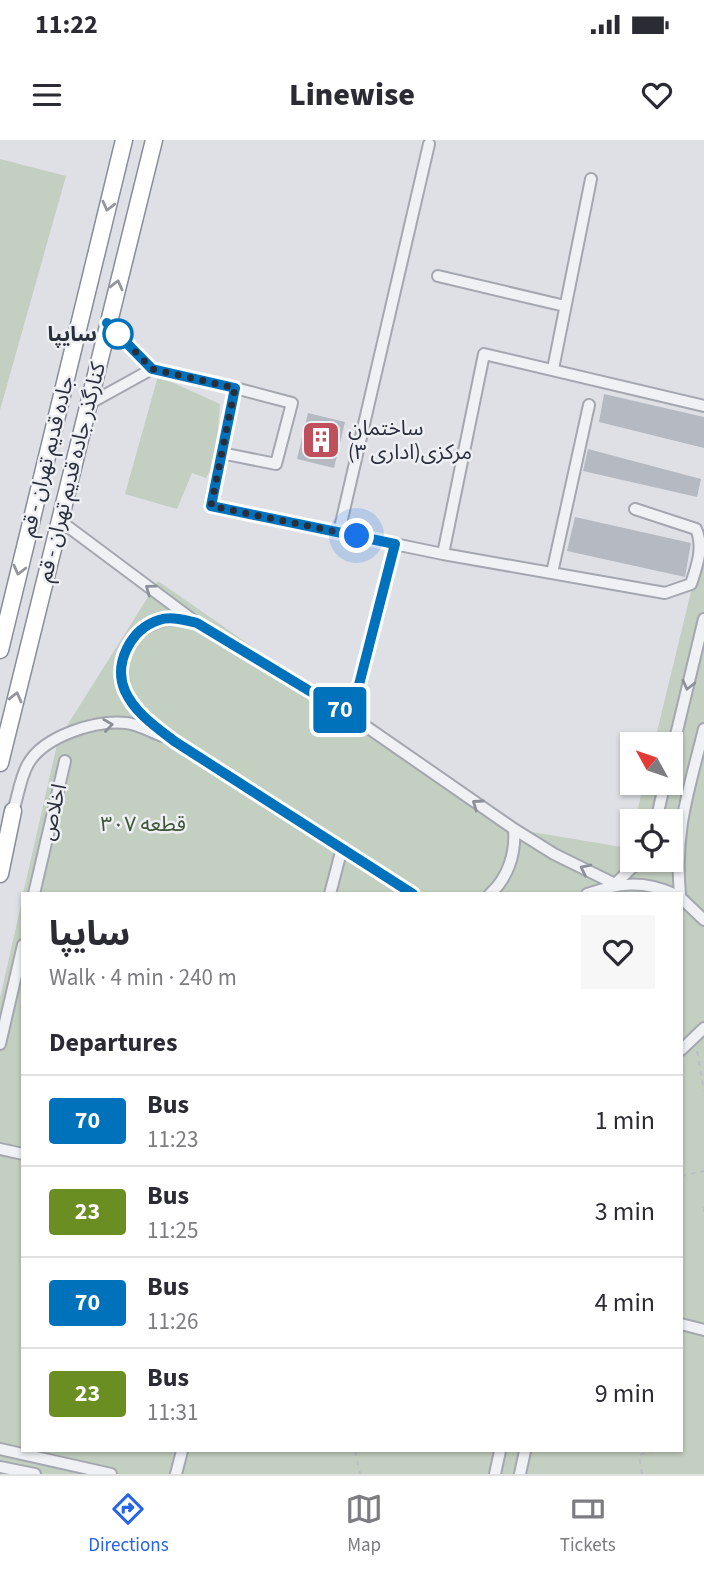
<!DOCTYPE html>
<html lang="en">
<head>
<meta charset="utf-8">
<style>
  :root { --surface:#fff; --page:#f7f7f7; --text:#2b2b33; --muted:#7c7c81; --line:#e1e1e2; --accent:#2563eb }
  body { margin:0; font-family:"Source Sans 3","Noto Sans Arabic",sans-serif; background:var(--page); color:var(--text); height:100vh; display:flex; flex-direction:column; font-size:26px; white-space:nowrap }
  * { box-sizing:border-box; margin:0 }
  p { font-size:23px; color:var(--muted) }
  .icon { flex:none; width:38px; height:38px; fill:none; stroke:currentColor; stroke-width:2; stroke-linecap:round; stroke-linejoin:round }
  .map { position:relative; flex:1; overflow:hidden }
  .panel { position:absolute; left:21px; top:752px; width:662px; height:560px; display:flex; flex-direction:column; background:var(--surface); border-radius:0px; box-shadow:0 2px 5px #0004 }
  .panel>* { flex:none }
  .badge { padding:0 14px; border-radius:5px; font-size:24px; line-height:46px }
  .needle { width:46px; rotate:310deg }
  .fabs { position:absolute; left:620px; top:592px; display:grid; gap:14px }
  .fabs a { display:grid; place-items:center; width:63px; height:63px; border-radius:0px; background:var(--surface); box-shadow:0 2px 5px #0004; font-size:35px }
  .you { position:absolute; width:35px; height:35px; margin:-18px; border:5px solid #fff; border-radius:50%; background:#1a73e8; box-shadow:0 0 0 10px #1a73e833 }
  .map>.badge { position:absolute; translate:-50% -50%; box-shadow:0 0 0 4px #fff }
  h2 { padding:0 28px; font-size:26px; line-height:63px }
  .round { display:grid; place-items:center; flex:none; width:74px; height:74px; border-radius:0px; background:var(--page) }
  .summary { display:flex; align-items:center; justify-content:space-between; height:119px; padding:0 28px }
  h1 { font-size:33px; font-weight:800; line-height:52px }
  ul { padding:0; list-style:none }
  li { display:flex; align-items:center; gap:21px; height:91px; padding:0 28px; border-top:2px solid var(--line) }
  li div { flex:1 }
  li b { display:block; font-size:26px }
  li em { font-style:normal }
  li .badge { min-width:77px; font-weight:700; text-align:center }
  .status { display:flex; justify-content:space-between; align-items:center; height:49px; padding:0 35px; background:var(--surface); direction:ltr }
  .status svg { height:19px; fill:currentColor }
  header { display:flex; justify-content:space-between; align-items:center; height:91px; padding:0 28px; background:var(--surface); font-size:32px; font-weight:800 }
  .menu { display:flex; justify-content:space-around; align-items:center; height:98px; border-top:2px solid var(--line); background:var(--surface); font-size:19px; color:var(--muted) }
  .menu a { display:grid; justify-items:center; gap:4px }
  .menu .on { color:var(--accent) }
  .map>svg:first-child { display:block }
  .green { fill:#c3cfc0 }
  .building { fill:#b5b9c2 }
  .lines { fill:none; stroke-linecap:round; stroke-linejoin:round }
  .minor-casing { stroke:#a4a7af; stroke-width:14 }
  .highway-casing { stroke:#878d9a; stroke-width:19 }
  .path { stroke:#bcbec4; stroke-width:2; stroke-dasharray:5 5; stroke-linecap:butt }
  .minor { stroke:#f0f1f4; stroke-width:10 }
  .highway { stroke:#fff; stroke-width:16 }
  .oneway { stroke:#94969d }
  .oneway2 { stroke:#8c9098 }
  .line-casing { stroke:#fff; stroke-width:16 }
  .line { stroke:#0072bc; stroke-width:10 }
  .walk { stroke:#292e3b; stroke-width:7; stroke-dasharray:0 12.6 }
  .stop-dot { fill:#fff; stroke:#0072bc; stroke-width:3.5 }
  .labels { text-anchor:middle; stroke-width:5; stroke-linejoin:round; paint-order:stroke }
  .stop-label { font-size:21px; font-weight:bold; fill:#292e3b; stroke:#edeff3; text-anchor:end }
  .poi-label { font-size:21px; fill:#292e3b; stroke:#edeff3; text-anchor:start }
  .street-label { font-size:21px; fill:#292e3b; stroke:#edeff3 }
  .park-label { font-size:21px; fill:#3c5537; stroke:#edeff3 }
</style>
</head>
<body>
<div class="status"><b>11:22</b><svg viewBox="0 0 49 12"><path d="M0 12V9h3v3zM5 12V6h3v6zM10 12V3h3v9zM15 12V0h3v12zM26 1h20v11H26zM47 4h2v5h-2z"/></svg></div>
<header><svg class="icon" aria-label="menu" viewBox="0 0 24 24"><path d="M4 6h16M4 12h16M4 18h16"/></svg>Linewise<svg class="icon" aria-label="heart" viewBox="0 0 24 24"><path d="M12 20l-8-8c-3-5 5-10 8-4 3-6 11-1 8 4z"/></svg></header>
<div class="map">
<svg width="704" height="1334" viewBox="0 0 704 1334">
  <rect width="100%" height="100%" fill="#dee0e6"/>
  <path class="green" d="M0 19 66 36 0 270Z
    M158 236 220 264 216 320 206 338 192 333 177 369 125 354Z
    M704 398V1334H0V858L23 756V1311H681V754H23L58 600 158 441 514 689 628 708 632 694V719H670V681H635L644 642H670V604H654Z"/>
  <path class="building" d="M604 254 704 277V308L599 282Z
    M308 273 345 282 334 328 297 319Z
    M588 309 701 339 697 357 583 331Z
    M575 377 691 403 685 437 567 411Z"/>
  <g class="lines">
    <defs>
      <path id="minor" d="M438 136 565 166
        M152 229 235 248 210 366 443 414 665 453 691 444C697 426 704 407 696 389L635 369
        M553 229 591 39
        M87 265 152 229 107 183
        M221 313 276 324 292 263 235 248
        M59 380 197 483 351 576 514 689 554 714 615 744 641 719
        M339 392 429 4
        M443 414 484 214 704 266
        M552 433 589 265
        M191 482C168 477 155 480 137 494 115 512 120 547 135 567 158 597 198 616 229 636 291 675 352 715 413 754
        M351 576 395 404
        M670 620 704 479
        M13 671C18 657 20 638 28 624 44 596 95 580 126 583 138 584 151 592 162 596
        M656 681 665 642
        M34 754 65 621
        M330 754 342 708
        M490 754C508 738 516 713 514 689
        M587 754C618 743 643 740 674 754
        M680 754C674 690 689 650 704 589
        M681 758 704 780
        M0 904 23 805
        M681 910 704 888
        M0 1009 23 1014
        M681 1184 704 1190
        M0 1309 111 1334
        M0 1327 35 1334
        M176 1334 182 1311
        M495 1334 500 1311
        M520 1334 525 1311"/>
      <path id="highway" d="M0 510 124 0
        M0 623 154 0
        M0 734 13 671"/>
    </defs>
    <use href="#minor" class="minor-casing"/>
    <use href="#highway" class="highway-casing"/>
    <path class="path" d="M697 911 704 951
      M681 1036 704 1031
      M704 1067V1075
      M355 1311 360 1334
      M642 1334 639 1315 653 1311"/>
    <use href="#minor" class="minor"/>
    <use href="#highway" class="highway"/>
  </g>
  <defs><path id="oneway-chevron" d="M-2-3.5L2.5 0L-2 3.5" fill="none" stroke-width="1.6" stroke-linecap="round" stroke-linejoin="round" transform="scale(1.75)"/></defs>
  <g class="oneway">
    <use href="#oneway-chevron" transform="translate(108 66) rotate(104)"/>
    <use href="#oneway-chevron" transform="translate(117 145) rotate(-76)"/>
    <use href="#oneway-chevron" transform="translate(19 430) rotate(104)"/>
    <use href="#oneway-chevron" transform="translate(16 557) rotate(-76)"/>
  </g>
  <g class="oneway2">
    <use href="#oneway-chevron" transform="translate(150 449) rotate(-144)"/>
    <use href="#oneway-chevron" transform="translate(688 545) rotate(103)"/>
    <use href="#oneway-chevron" transform="translate(108 585) rotate(-8)"/>
    <use href="#oneway-chevron" transform="translate(477 664) rotate(-145)"/>
    <use href="#oneway-chevron" transform="translate(585 729) rotate(-154)"/>
  </g>
  <g class="lines">
    <defs>
      <path id="line" d="M107 183 152 229 235 248 211 366 395 404 351 576 197 483C185 480 171 476 159 480 131 489 113 523 125 551 135 573 156 587 174 601L413 754"/>
    </defs>
    <use href="#line" class="line-casing"/>
    <use href="#line" class="line"/>
    <path class="walk" d="M118 194 152 229 235 248 211 366 357 396"/>
  </g>
  <defs>
    <symbol id="building-square" viewBox="-11 -11 22 22"><rect x="-9" y="-9" width="18" height="18" rx="4" fill="#bf4f5a" stroke="#edeff3"/><path d="M-4-6H4V6H1V3H-1V6H-4ZM-2.5-4.3h1.7v1.8h-1.7ZM.8-4.3h1.7v1.8H.8ZM-2.5-1h1.7V.8h-1.7ZM.8-1h1.7V.8H.8Z" fill="#fff"/></symbol>
  </defs>
  <g fill-rule="evenodd">
    <use href="#building-square" x="299" y="278" width="44" height="44"/>
  </g>
  <circle class="stop-dot" cx="118" cy="194" r="14"/>
  <g class="labels">
    <g class="stop-label">
      <text x="97" y="201">سایپا</text>
    </g>
    <g class="poi-label">
      <text x="348" y="295">ساختمان<tspan x="348" dy="24">مرکزی(اداری ۳)</tspan></text>
    </g>
    <g class="street-label">
      <text transform="translate(47 316) rotate(-76)" y="7">جاده قدیم تهران - قم</text>
      <text transform="translate(71 332) rotate(-76)" y="7">کنارگذر جاده قدیم تهران - قم</text>
      <text transform="translate(53 672) rotate(-77)" y="7">اخلاص</text>
    </g>
    <g class="park-label">
      <text x="143" y="691">قطعه ۳۰۷</text>
    </g>
  </g>
</svg>
<div class="fabs">
<a><svg class="needle" viewBox="-14 -14 28 28"><path d="M0-13l5 13h-10z" fill="#e53935"/><path d="M0 13l5-13h-10z" fill="#7c7c81"/></svg></a>
<a><svg class="icon" aria-label="locate" viewBox="0 0 24 24"><circle cx="12" cy="12" r="6"/><path d="M12 2v4M12 18v4M2 12h4M18 12h4"/></svg></a>
</div>
<div class="you" style="left:357px;top:396px"></div>
<b class="badge" style="left:340px;top:570px;background:#0072bc;color:#fff">70</b>
<section class="panel">
<div class="summary"><div><h1>سایپا</h1><p>Walk · 4 min · 240 m</p></div><a class="round"><svg class="icon" aria-label="heart" viewBox="0 0 24 24"><path d="M12 20l-8-8c-3-5 5-10 8-4 3-6 11-1 8 4z"/></svg></a></div>
<h2>Departures</h2>
<ul>
<li><span class="badge" style="background:#0072bc;color:#fff">70</span><div><b>Bus</b><p>11:23</p></div><em>1 min</em></li>
<li><span class="badge" style="background:#6b8e23;color:#fff">23</span><div><b>Bus</b><p>11:25</p></div><em>3 min</em></li>
<li><span class="badge" style="background:#0072bc;color:#fff">70</span><div><b>Bus</b><p>11:26</p></div><em>4 min</em></li>
<li><span class="badge" style="background:#6b8e23;color:#fff">23</span><div><b>Bus</b><p>11:31</p></div><em>9 min</em></li>
</ul>
</section>
</div>
<nav class="menu">
<a class="on"><svg class="icon" aria-label="directions" viewBox="0 0 24 24"><path d="M12 3l9 9-9 9-9-9zM9 14v-3h6M13 9l2 2-2 2"/></svg>Directions</a>
<a><svg class="icon" aria-label="map" viewBox="0 0 24 24"><path d="M3 6l6-2 6 2 6-2v14l-6 2-6-2-6 2zM9 4v14M15 6v14"/></svg>Map</a>
<a><svg class="icon" aria-label="tickets" viewBox="0 0 24 24"><path d="M3 7h18v10H3zM15 7v10"/></svg>Tickets</a>
</nav>
</body>
</html>
